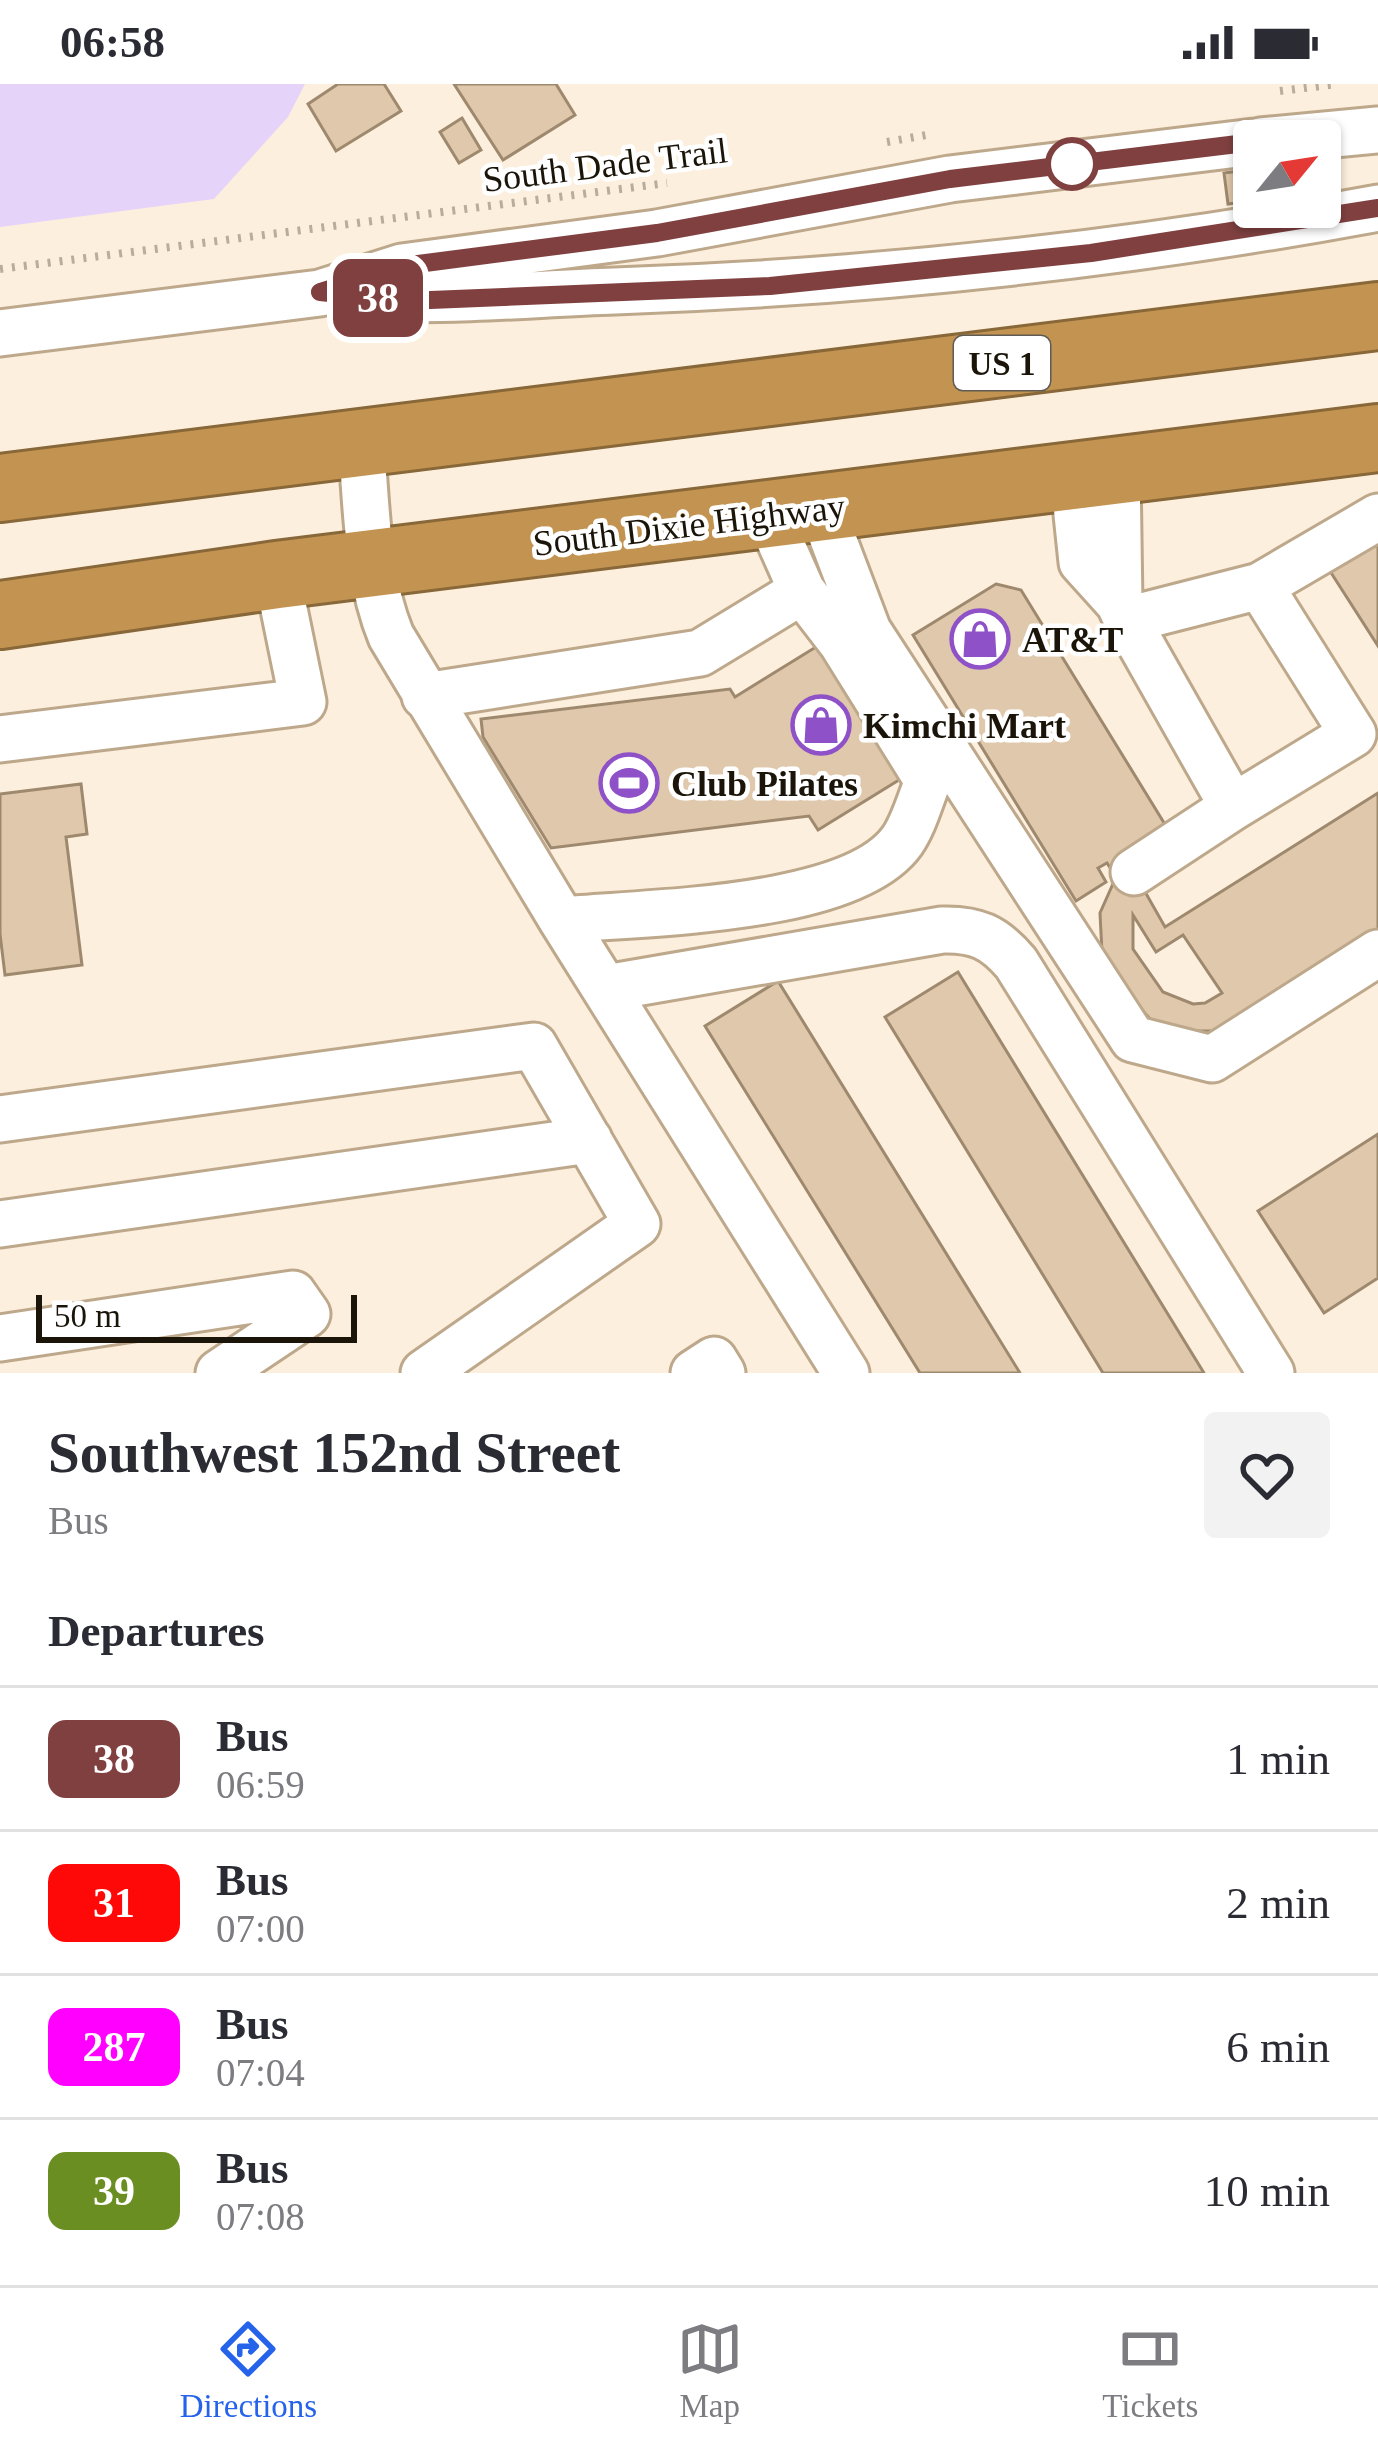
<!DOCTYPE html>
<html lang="en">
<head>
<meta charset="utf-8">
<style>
  :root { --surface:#fff; --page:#f2f2f3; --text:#2b2b33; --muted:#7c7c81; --line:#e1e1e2; --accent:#2563eb }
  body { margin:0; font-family:"Times New Roman",serif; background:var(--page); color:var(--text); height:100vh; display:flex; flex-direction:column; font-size:45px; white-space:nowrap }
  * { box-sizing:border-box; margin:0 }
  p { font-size:39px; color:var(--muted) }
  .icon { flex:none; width:66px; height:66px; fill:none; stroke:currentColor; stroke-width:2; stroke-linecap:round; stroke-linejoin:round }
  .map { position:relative; height:1289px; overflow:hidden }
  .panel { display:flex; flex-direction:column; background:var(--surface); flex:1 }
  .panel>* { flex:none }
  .badge { padding:0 24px; border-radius:18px; font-size:42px; line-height:78px }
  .needle { width:78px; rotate:60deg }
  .controls { position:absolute; left:1233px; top:36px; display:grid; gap:24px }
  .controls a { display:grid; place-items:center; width:108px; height:108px; border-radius:12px; background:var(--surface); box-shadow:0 3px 9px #0004; font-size:60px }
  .scale { position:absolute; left:36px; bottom:30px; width:321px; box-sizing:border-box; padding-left:12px; border:6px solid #1b1409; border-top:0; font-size:33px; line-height:42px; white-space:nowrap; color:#1b1409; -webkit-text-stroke:9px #fff; paint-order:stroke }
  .map>.badge { position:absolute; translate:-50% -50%; box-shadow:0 0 0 6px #fff }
  h2 { padding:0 48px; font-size:45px; line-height:108px }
  .round { display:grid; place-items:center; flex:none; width:126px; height:126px; border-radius:12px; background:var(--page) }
  .headline { display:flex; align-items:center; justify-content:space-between; height:204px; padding:0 48px }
  h1 { font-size:57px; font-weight:700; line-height:90px }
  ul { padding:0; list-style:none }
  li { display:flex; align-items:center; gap:36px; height:144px; padding:0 48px; border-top:3px solid var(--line) }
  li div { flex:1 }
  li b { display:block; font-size:45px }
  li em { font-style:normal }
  li .badge { min-width:132px; font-weight:700; text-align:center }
  .status { display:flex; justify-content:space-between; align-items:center; height:84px; padding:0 60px; background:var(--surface); direction:ltr }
  .status svg { height:33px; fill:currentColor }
  .dock { display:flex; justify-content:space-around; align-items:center; height:168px; border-top:3px solid var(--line); background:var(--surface); font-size:33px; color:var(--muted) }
  .dock a { display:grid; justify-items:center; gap:6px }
  .dock .on { color:var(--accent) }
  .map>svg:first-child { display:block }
  .green { fill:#e5d3fa }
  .building { fill:#dfc8ab; stroke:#9e896e; stroke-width:3; fill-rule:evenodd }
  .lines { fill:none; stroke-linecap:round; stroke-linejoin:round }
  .minor-casing { stroke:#bea88b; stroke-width:51 }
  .highway-casing { stroke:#886738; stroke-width:72 }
  .path { stroke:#b8ad9d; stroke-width:8; stroke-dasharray:3 9; stroke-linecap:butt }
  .minor { stroke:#fff; stroke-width:45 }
  .highway { stroke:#c39451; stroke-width:66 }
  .line-casing { stroke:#fff; stroke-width:27 }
  .line { stroke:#804040; stroke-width:18 }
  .stop-dot { fill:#fff; stroke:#804040; stroke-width:6 }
  .labels { text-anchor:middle; stroke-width:9; stroke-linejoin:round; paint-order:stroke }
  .shield { fill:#fff; stroke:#5f5a53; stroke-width:3 }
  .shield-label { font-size:33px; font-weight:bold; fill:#1b1409 }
  .street-label { font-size:36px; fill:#1b1409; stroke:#fff }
  .poi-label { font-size:36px; font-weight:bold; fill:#1b1409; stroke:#fff; text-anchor:start }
</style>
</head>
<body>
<div class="status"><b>06:58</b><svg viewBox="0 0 49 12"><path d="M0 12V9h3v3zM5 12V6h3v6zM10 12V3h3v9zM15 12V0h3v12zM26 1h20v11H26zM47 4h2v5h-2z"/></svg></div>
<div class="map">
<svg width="1378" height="1289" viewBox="0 0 1378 1289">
  <rect width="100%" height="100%" fill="#fdefdd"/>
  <path class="green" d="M0 0H305L288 33 214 115 0 143Z"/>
  <path class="building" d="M338 0H384L401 27 336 67 308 20Z
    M454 0H556L575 31 503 76Z
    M462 34 481 66 459 79 440 48Z
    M1254 85V117L1228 120 1224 89Z
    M1378 452V562L1328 484Z
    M996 500 1021 506 1166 742 1123 769 1165 843 1378 709V850L1216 947H1187L1150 935 1123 904 1102 869 1100 829 1116 793 1107 779 1098 784 1106 798 1076 817 913 551ZM1133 831 1156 868 1183 851 1222 909 1205 919 1193 920 1163 908 1133 865Z
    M824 558 907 691 818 746 809 732 551 764 483 653 481 635 730 605 735 613Z
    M81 700 87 750 66 753 82 881 5 891 0 850V710Z
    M958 888 1204 1289H1103L885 933Z
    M778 897 1020 1289H920L705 942Z
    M1378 1050V1194L1324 1229 1258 1127Z"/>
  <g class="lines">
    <defs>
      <path id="minor" d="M1261 57 1378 46
        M341 211C432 220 523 210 615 207 871 198 1125 171 1378 124
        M0 249 320 209 402 183 657 149 950 95 1254 58
        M361 359C367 423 366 491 391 552L562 836 846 1289
        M1117 387 1119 519
        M1073 392 1082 478 1119 519 1127 536 1233 723 1353 650 1260 502 1127 536
        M821 423 868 547 1133 955 1212 975 1378 869
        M1260 502 1378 433
        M425 612 700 569 802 507
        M0 655 303 618 277 491
        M1134 788 1233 723
        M562 836C645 828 851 828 902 757 914 740 920 716 928 697L842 559 802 507 768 430
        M606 904 942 846C976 845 994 853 1016 879L1271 1289
        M0 1035 534 962 637 1140 424 1289
        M0 1140 589 1056
        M0 1254 293 1210 307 1230 219 1289
        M694 1289 714 1276 722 1289"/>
      <path id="highway" d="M0 404 1378 232
        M0 531 277 491 1378 354"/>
    </defs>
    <use href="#minor" class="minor-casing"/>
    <use href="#highway" class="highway-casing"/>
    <path class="path" d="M1280 7 1338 0
      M887 58 932 50
      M0 185 667 99"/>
    <use href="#minor" class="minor"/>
    <use href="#highway" class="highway"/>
  </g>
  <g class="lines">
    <defs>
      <path id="line" d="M1254 58 950 95 657 149 402 182 320 208 406 217 770 202 1091 169 1378 124"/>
    </defs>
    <use href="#line" class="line-casing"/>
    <use href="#line" class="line"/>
  </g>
  <defs>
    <symbol id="shop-ring" viewBox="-11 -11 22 22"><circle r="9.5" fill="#fff" stroke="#8e51c7" stroke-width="1.5"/><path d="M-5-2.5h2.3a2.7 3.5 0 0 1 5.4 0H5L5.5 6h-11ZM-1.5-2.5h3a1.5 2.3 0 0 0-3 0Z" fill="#8e51c7"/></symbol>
    <symbol id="stadium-ring" viewBox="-11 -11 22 22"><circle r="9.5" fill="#fff" stroke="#8e51c7" stroke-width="1.5"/><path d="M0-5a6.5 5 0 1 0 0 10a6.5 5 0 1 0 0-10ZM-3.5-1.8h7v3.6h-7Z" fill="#8e51c7"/></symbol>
  </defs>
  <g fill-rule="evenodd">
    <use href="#shop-ring" x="947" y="522" width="66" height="66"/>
    <use href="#shop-ring" x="788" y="608" width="66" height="66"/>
    <use href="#stadium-ring" x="596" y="666" width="66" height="66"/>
  </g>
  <circle class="stop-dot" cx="1072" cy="80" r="24"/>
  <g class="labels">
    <rect class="shield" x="954" y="252" width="96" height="54" rx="9"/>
    <g class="shield-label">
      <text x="1002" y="291">US 1</text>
    </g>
    <g class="street-label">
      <text transform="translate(605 80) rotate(-7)" y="13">South Dade Trail</text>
      <text transform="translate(689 440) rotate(-7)" y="13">South Dixie Highway</text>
    </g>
    <g class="poi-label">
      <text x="1022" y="568">AT&amp;T</text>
      <text x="863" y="654">Kimchi Mart</text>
      <text x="671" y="712">Club Pilates</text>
    </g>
  </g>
</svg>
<div class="controls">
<a><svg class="needle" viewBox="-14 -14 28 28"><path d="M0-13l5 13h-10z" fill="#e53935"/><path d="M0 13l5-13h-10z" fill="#7c7c81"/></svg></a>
</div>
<div class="scale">50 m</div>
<b class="badge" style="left:378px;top:214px;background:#804040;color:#fff">38</b>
</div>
<section class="panel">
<div class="headline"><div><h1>Southwest 152nd Street</h1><p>Bus</p></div><a class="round"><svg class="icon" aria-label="heart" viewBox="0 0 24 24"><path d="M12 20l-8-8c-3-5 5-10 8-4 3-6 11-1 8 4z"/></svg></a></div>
<h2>Departures</h2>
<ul>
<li><span class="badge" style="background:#804040;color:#fff">38</span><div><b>Bus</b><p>06:59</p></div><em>1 min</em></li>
<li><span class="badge" style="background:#ff0808;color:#fff">31</span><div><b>Bus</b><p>07:00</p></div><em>2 min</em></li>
<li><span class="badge" style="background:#f0f;color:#fff">287</span><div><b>Bus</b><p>07:04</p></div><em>6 min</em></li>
<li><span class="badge" style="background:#6b8e23;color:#fff">39</span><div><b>Bus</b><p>07:08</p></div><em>10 min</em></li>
</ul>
</section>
<nav class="dock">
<a class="on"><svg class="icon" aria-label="directions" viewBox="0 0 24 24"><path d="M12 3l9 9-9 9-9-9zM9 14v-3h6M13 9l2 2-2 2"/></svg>Directions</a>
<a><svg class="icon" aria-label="map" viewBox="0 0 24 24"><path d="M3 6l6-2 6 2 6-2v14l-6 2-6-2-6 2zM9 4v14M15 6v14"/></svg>Map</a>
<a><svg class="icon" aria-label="tickets" viewBox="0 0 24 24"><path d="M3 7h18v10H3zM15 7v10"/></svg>Tickets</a>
</nav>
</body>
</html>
